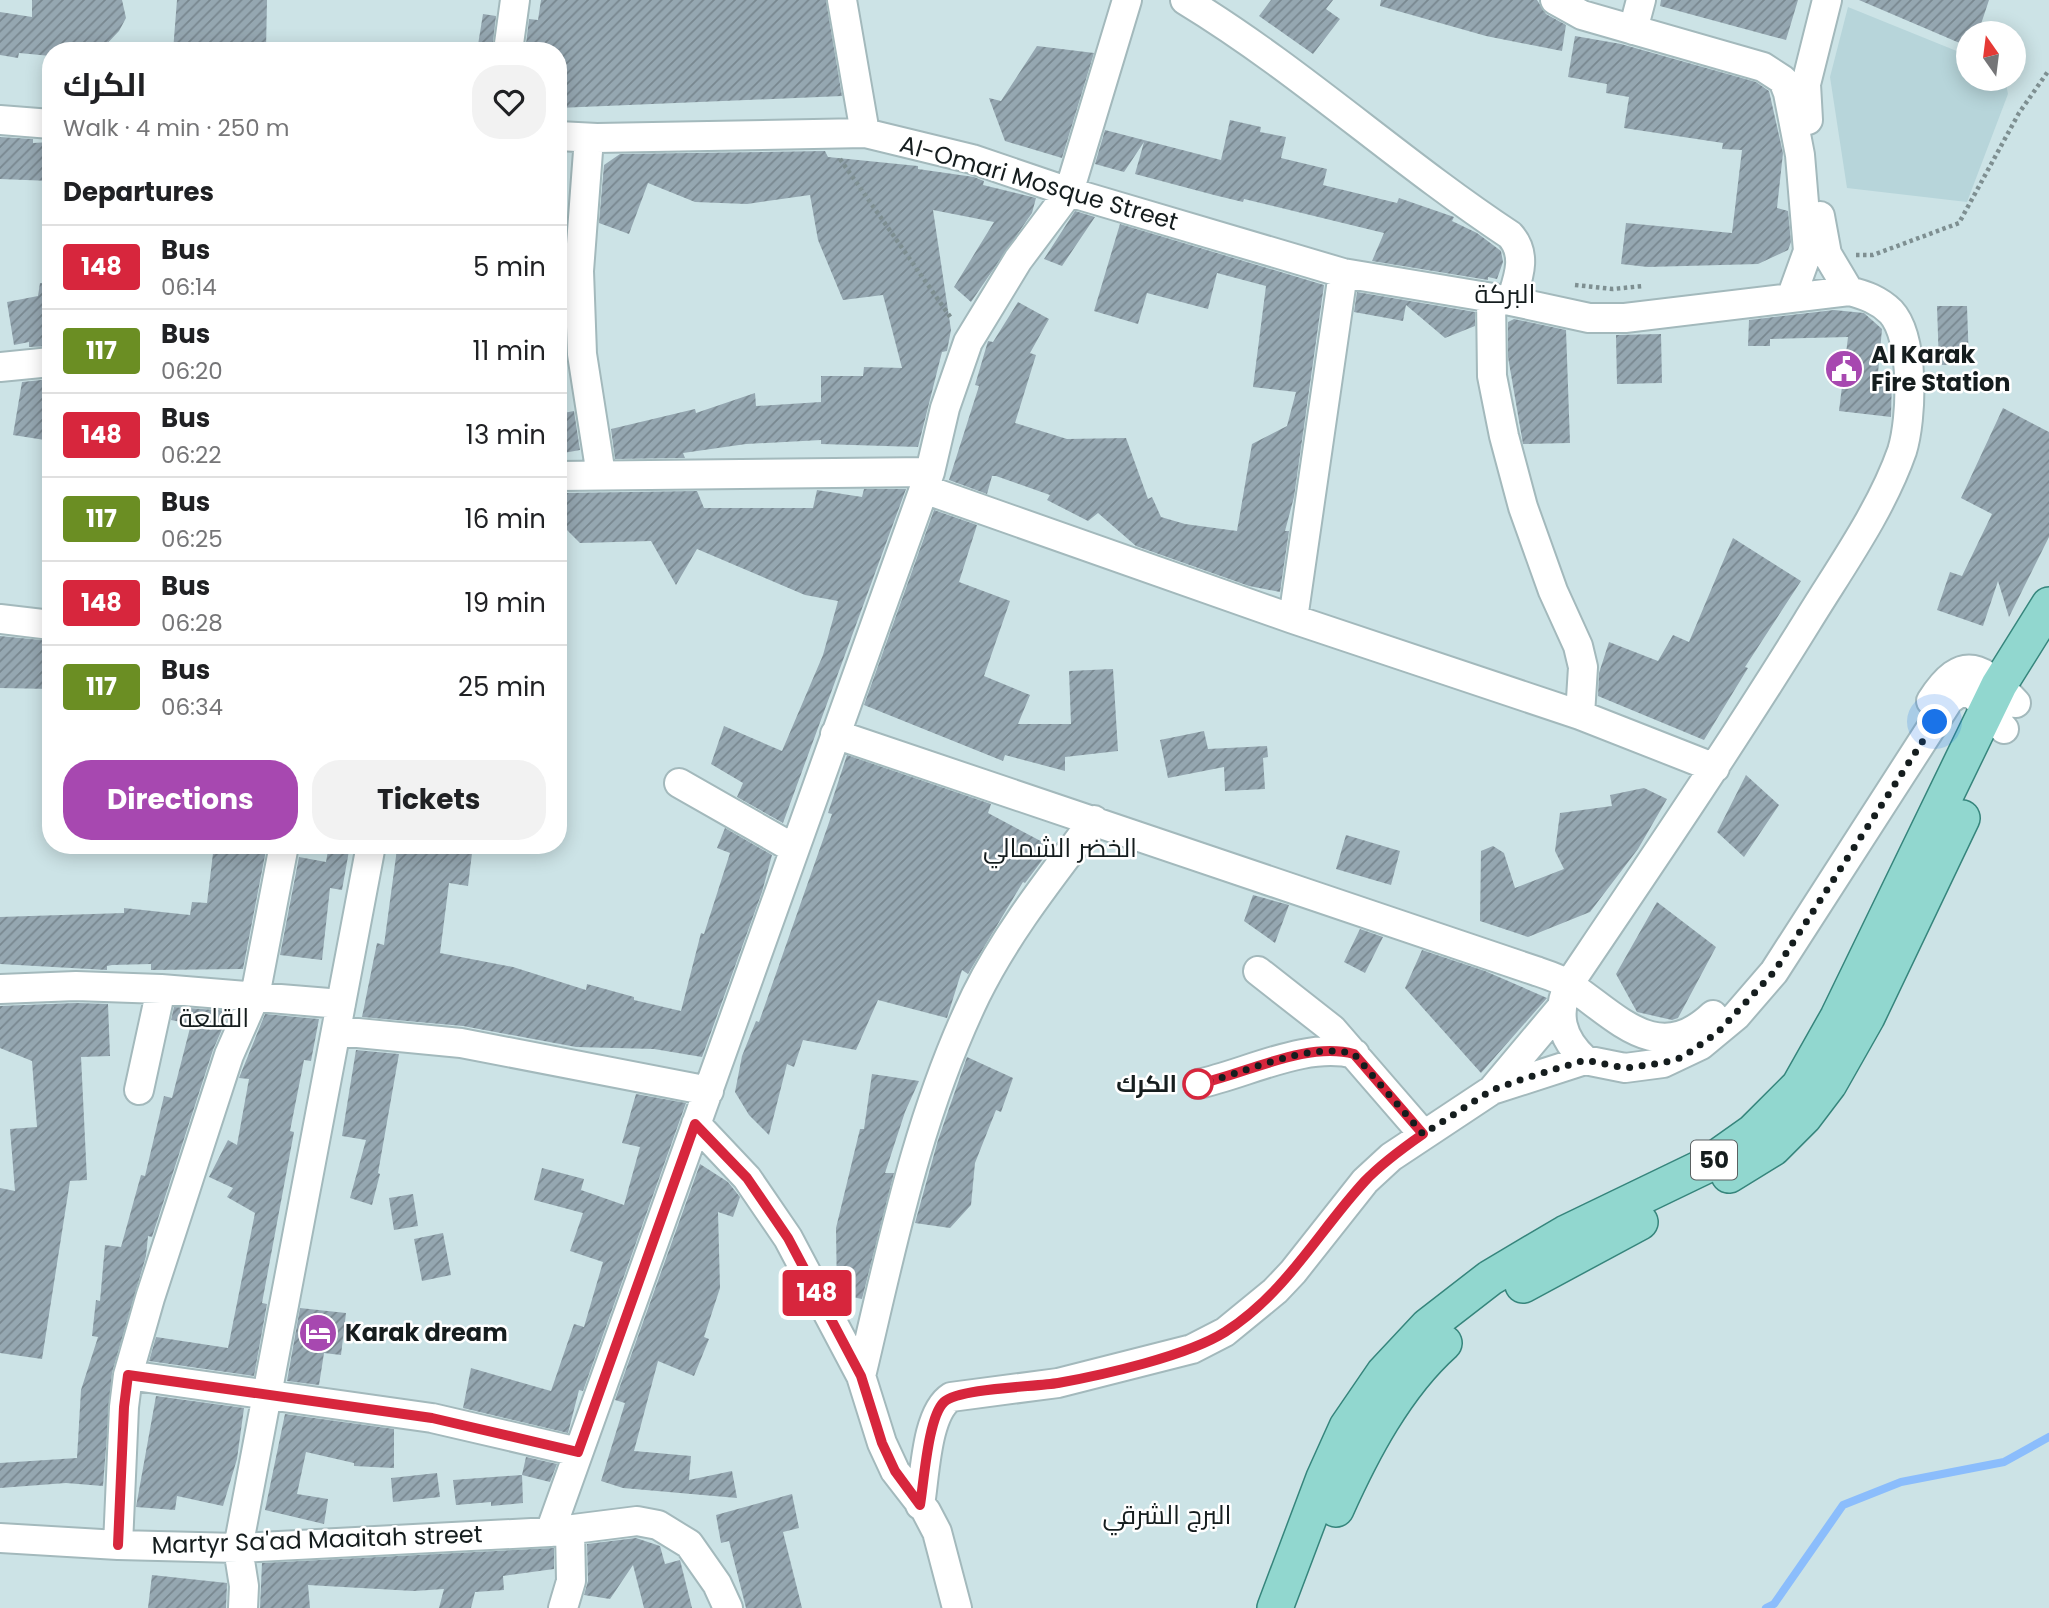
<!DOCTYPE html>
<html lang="en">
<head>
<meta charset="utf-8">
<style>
  :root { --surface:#fff; --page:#f2f2f2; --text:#202124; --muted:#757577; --line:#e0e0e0; --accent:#a748b0 }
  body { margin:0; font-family:Poppins,Cairo,sans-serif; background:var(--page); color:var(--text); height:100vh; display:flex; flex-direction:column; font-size:26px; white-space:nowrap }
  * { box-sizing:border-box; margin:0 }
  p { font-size:23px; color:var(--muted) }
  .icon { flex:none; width:38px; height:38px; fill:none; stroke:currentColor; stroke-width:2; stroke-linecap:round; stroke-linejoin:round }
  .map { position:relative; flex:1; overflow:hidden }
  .panel { position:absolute; left:42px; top:42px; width:525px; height:812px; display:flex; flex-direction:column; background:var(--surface); border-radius:28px; box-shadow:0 4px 18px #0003 }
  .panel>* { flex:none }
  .badge { padding:0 14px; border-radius:5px; font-size:24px; line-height:46px }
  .needle { width:46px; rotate:346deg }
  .buttons { position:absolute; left:1956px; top:21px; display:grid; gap:14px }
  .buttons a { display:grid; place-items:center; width:70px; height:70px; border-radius:50%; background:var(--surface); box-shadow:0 4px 18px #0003; font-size:35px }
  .you { position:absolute; width:35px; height:35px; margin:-18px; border:5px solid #fff; border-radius:50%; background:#1a73e8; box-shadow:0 0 0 10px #1a73e833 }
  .map>.badge { position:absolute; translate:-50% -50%; box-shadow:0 0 0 4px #fff }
  h2 { padding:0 21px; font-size:26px; line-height:63px }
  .round { display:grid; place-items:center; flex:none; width:74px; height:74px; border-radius:28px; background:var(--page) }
  .summary { display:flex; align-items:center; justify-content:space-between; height:119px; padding:0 21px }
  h1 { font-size:33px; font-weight:700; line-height:52px }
  .primary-button { display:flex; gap:14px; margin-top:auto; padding:14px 21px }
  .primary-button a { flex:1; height:80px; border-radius:28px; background:var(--accent); color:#fff; font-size:28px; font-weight:700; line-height:80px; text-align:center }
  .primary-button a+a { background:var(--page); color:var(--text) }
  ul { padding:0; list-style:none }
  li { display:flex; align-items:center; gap:21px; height:84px; padding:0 21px; border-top:2px solid var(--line) }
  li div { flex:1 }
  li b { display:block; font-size:26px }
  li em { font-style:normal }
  li .badge { min-width:77px; font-weight:700; text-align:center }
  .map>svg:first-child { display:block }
  .built { fill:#b7d5da }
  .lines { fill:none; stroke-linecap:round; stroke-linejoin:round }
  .stream { stroke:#8bbdfc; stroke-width:8 }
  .building { fill:url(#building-hatch) }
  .minor-casing { stroke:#a3b9bc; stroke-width:32 }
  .major-casing { stroke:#36857c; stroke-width:38 }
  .path { stroke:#7e8f91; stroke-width:4.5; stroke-dasharray:3.5 3.5; stroke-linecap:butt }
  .minor { stroke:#fff; stroke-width:28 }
  .major { stroke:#91d7cf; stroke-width:35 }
  .line-casing { stroke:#fff; stroke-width:16 }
  .line { stroke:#d7263d; stroke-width:10 }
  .walk { stroke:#151d1e; stroke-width:7; stroke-dasharray:0 12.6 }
  .stop-dot { fill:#fff; stroke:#d7263d; stroke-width:3.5 }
  .labels { text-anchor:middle; stroke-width:5; stroke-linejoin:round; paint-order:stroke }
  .shield { fill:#fff; stroke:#5b6162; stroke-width:2 }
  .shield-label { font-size:23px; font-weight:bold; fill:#151d1e }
  .street-label { font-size:24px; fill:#151d1e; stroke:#fff }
  .poi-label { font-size:24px; font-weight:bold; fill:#151d1e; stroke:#fff; text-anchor:start }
  .stop-label { font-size:24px; font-weight:bold; fill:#151d1e; stroke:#fff; text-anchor:end }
  .neighbourhood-label { font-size:26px; fill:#151d1e; stroke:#fff }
</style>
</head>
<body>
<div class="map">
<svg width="2049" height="1608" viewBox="0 0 2049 1608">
  <defs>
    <pattern id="building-hatch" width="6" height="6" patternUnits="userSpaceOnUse" patternTransform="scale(1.75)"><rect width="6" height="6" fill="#95a7b1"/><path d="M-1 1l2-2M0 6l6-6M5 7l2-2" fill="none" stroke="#78878f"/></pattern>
  </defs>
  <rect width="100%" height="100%" fill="#cce3e6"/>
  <path class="built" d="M1848 7 1969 56V79H2005L2008 94 1967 202 1847 188 1830 77Z"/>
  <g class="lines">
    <path class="stream" d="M1766 1608 1774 1604 1843 1505 1901 1482 2004 1462 2049 1437"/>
  </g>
  <path class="building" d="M32 0H122L126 18 119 31 102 49 96 51H51V56L19 53 18 58 0 55V12L32 17Z
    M177 0H267L266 51H173Z
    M541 0H826L842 96 558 108V51H537L538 45 526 44 529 19 538 20Z
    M1271 0H1333L1326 9 1340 19 1313 54 1259 16Z
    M1381 0H1537L1546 14 1566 25 1562 51 1486 36 1380 6Z
    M1661 0H1798L1786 40 1660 6Z
    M1859 0H1989L1978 33H1969V47Z
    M483 14 496 16 492 51H477Z
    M1575 36 1621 44 1756 82 1769 91 1783 153 1777 208 1788 211 1791 242 1788 250 1758 264 1648 267 1621 264 1626 223 1732 233 1742 150 1722 149 1723 143 1624 128 1629 97 1606 93 1607 84 1568 77Z
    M1037 46 1094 53 1062 158 1005 141 989 98 1001 101Z
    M1230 120 1261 127 1260 132 1286 137 1281 158 1327 169 1323 185 1397 203 1399 198 1454 217 1452 221 1477 233 1501 251 1503 262 1497 279 1488 277V280L1372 261 1384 233 1244 199 1243 202 1214 195 1135 174 1144 142 1124 172 1095 164 1105 130 1221 160Z
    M0 137 33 139V143L51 142V181L0 179Z
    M825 151 828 157 918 166V169L974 177 984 181 983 185 1036 198 1032 213 971 302 954 287 994 222 933 210 951 330 947 351 942 352 918 447 821 444V440L746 444 683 453 685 458 615 459 611 429 695 409 696 413 755 393 756 406 821 402V376H863L864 367 902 368 883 295 843 300 818 240 810 195 747 204 695 202 648 183 629 234 599 223 604 165 620 154Z
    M1075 211 1095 217 1062 266 1044 259Z
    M1120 224 1324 285 1294 497 1285 531H1289L1280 592 1249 586 1136 546 1098 513 1088 521 1047 500 1050 495 996 476H992L987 494 949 480 979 386 975 385 988 341 993 342 1018 302 1049 319 1030 353 1036 355 1015 423 1067 439 1126 438 1148 499 1152 497 1161 517 1185 524 1237 531 1252 444 1287 426 1296 392 1253 387 1266 286 1217 273 1208 309 1147 293 1138 324 1094 311Z
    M40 283 51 284V346L29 347V342L14 345 7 302 38 296Z
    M1357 292 1475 312V326L1445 338 1406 305 1403 321 1354 312Z
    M1937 306H1967L1969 364 1939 365Z
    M1834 310 1864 313 1882 329 1878 373 1892 374 1891 417 1839 411 1848 337 1770 339V346H1748L1749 320Z
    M1514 319 1566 330 1570 443 1523 444 1508 357V322Z
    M1661 334 1662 383 1617 384 1616 335Z
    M51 379V441L13 435 22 382Z
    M2003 408 2049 432V537L2009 617 1998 581 1983 626 1937 610 1950 572 1962 576 1992 514 1961 498Z
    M574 411 580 450 558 454V414Z
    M864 489H906L783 823 737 797 743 783 711 764 724 726 782 751 823 655 838 601 805 595 697 549 676 585 651 541 580 543 567 530 563 493 697 491 704 508H813L817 490 862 497Z
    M934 510 977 525 959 582 1010 601 984 676 1030 695 1018 724H1071L1069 671 1113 669 1118 751 1065 757V771L1005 755 1003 761 864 705Z
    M1733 538 1801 581 1745 667 1748 668 1704 740 1598 696 1599 673 1609 642 1658 661 1673 635 1689 642Z
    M0 636 51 641V689L0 688Z
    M1204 731 1208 749 1267 746 1268 757 1263 758 1265 789 1225 791 1224 767 1168 778 1160 740Z
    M847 755 991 804 988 813 1052 847 1025 883 1023 882 968 974 962 970 947 1018 878 1000 856 1050 803 1040 794 1067 787 1064 769 1135 749 1115 735 1092 742 1056 756 1021 759 1022 832 814 828 813Z
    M1746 775 1779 805 1744 857 1717 832Z
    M1644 788 1667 799 1638 849 1590 912 1528 937 1480 921 1481 851 1493 846 1504 853 1515 888 1564 869 1555 851 1560 813 1612 806 1610 795Z
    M725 828 772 855 762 892 702 1057 654 1049 576 1047 463 1026 362 1017 377 943 384 945 397 849 426 852 427 845H473L468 886 449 883 440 953 513 967 586 990 587 984 634 997V1000L681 1011 701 933 704 934 730 853 717 848Z
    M1346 835 1400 851 1391 885 1336 869Z
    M214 845H267L243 969 151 970V964L112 965 107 966V970L0 964V917L124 913V908L190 915 192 902 207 903Z
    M329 845H350L342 890 330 888 322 960 280 955 299 857 326 862Z
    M1253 895 1289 905 1275 943 1244 921Z
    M1657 902 1716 947 1678 1018 1672 1020 1637 1012 1616 974Z
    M1360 929 1383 937 1365 973 1344 962Z
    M1422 950 1485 971 1547 998 1481 1073 1405 988Z
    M76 1003 108 1004 110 1056 81 1057 87 1180 70 1181 42 1359 0 1353V1188L15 1191 10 1129 37 1127 32 1061 0 1048V1006Z
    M174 1007 230 1011 213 1050 152 1237 148 1236 146 1256 112 1373 103 1486 66 1483 0 1488V1463L77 1458 81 1390 98 1337 92 1336 96 1300 100 1301 105 1245 121 1247 141 1175 145 1176 164 1096 172 1098 191 1024 171 1020Z
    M265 1014 319 1019 311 1061 304 1060 290 1131 294 1132 262 1303 267 1304 254 1376 149 1361 156 1337 228 1348 255 1213 227 1197 233 1188 209 1177 228 1140 237 1145 249 1079 239 1078Z
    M356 1050 399 1054 378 1173 380 1174 372 1205 350 1198 366 1140 342 1136Z
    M967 1057 1013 1078 1001 1112 996 1110 975 1163 971 1205 950 1228 915 1223 938 1140Z
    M872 1074 919 1081 905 1112 885 1173H894L862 1299 837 1294 836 1228 860 1129H864Z
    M636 1094 686 1103 583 1391 579 1390 568 1433 463 1408 471 1368 551 1391 574 1324 584 1327 603 1262 570 1251 583 1213 534 1200 542 1168 584 1179 581 1190 624 1205 640 1147 622 1143Z
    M700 1164 728 1182 740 1197 733 1217 718 1212 720 1288 704 1337 709 1339 694 1376 658 1361 634 1451 691 1456 689 1480 732 1471 737 1498 623 1488 601 1481 625 1403 615 1400Z
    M413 1194 418 1226 394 1230 389 1198Z
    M443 1233 451 1275 422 1281 414 1239Z
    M300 1308 346 1313 341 1355 324 1353 319 1385 287 1381Z
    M156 1396 244 1408 237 1459 223 1506 177 1496 175 1510 136 1507Z
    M285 1414 394 1429V1468L354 1466V1463L306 1452 297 1494 328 1499 324 1524 265 1510Z
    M526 1457 557 1464 550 1482 522 1475Z
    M437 1473 440 1497 393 1502 391 1478Z
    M522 1475 523 1503 491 1506V1502L456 1505 453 1480Z
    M792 1494 799 1528 783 1532 802 1608H746L729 1541 721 1543 716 1515Z
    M636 1538 660 1546 665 1564 680 1560 692 1608H644L633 1565 610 1599 584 1595 588 1581 587 1544Z
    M554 1548V1569L503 1576 504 1590 475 1592 471 1608H439L444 1589 414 1591 308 1585 310 1608H260L262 1563Z
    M152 1575 227 1583 226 1608H148Z"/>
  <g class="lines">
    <defs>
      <path id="minor" d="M842 0 865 133
        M1185 0C1300 70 1398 161 1510 235 1528 255 1518 278 1511 301
        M1555 0 1582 15 1763 67 1783 80 1788 93 1800 155 1808 251 1791 298
        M1633 30 1641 0
        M508 51 515 0
        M0 120 51 124
        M1808 120 1806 84 1827 0
        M558 136 597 138 865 133 972 159 1069 192 1343 273 1511 301 1589 318H1625L1849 291C1865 295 1879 300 1891 312 1915 338 1912 419 1902 451 1881 511 1840 568 1807 622 1731 745 1650 864 1569 984 1555 1014 1561 1038 1585 1060
        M589 138 579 271 582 354 601 475
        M1820 216 1827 254 1849 291
        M1491 298 1492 376 1504 436 1523 507 1553 591 1578 646 1583 667 1580 715
        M0 367 51 362
        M558 476 930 472
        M924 489 1293 619 1580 715 1715 768
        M0 619 51 625
        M1293 619 1343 273
        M1931 701C1963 651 1983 667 2016 703
        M835 734 1536 971C1548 975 1561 979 1571 986 1618 1018 1658 1067 1713 1015
        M679 783 793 848
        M1258 971 1332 1029 1423 1134
        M0 989 76 986 161 989 341 1004
        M337 1031 461 1043 709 1091
        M1198 1084C1246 1074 1306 1041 1355 1054
        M139 1090 161 989
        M1492 1090 1561 1008
        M696 1124 747 1178 788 1238 861 1376 882 1443 895 1471 926 1511 937 1532 957 1608
        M128 1375 432 1418 578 1452
        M861 1376C892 1246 917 1117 976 995 1007 932 1052 876 1094 820
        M920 1505C925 1476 926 1413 951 1397L1058 1383 1192 1349 1225 1332 1275 1291 1293 1272 1365 1181 1391 1157 1492 1090 1585 1060 1625 1068 1663 1063 1701 1045 1736 1016 1774 972 1949 700 1960 692 1973 694 2004 729
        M550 1532 930 472 945 408 968 342 1018 260 1069 192 1127 0
        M0 1538 118 1545 238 1548 550 1532 637 1521 658 1525 689 1544 717 1584 728 1608
        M118 1545 124 1407 128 1375 150 1298 229 1055 255 996 284 845
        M243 1608 244 1586 238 1548 371 845
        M563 1608 571 1581 570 1529"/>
      <path id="major" d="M1729 1175 1773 1148 1804 1117 1829 1084 1867 1017 1962 818
        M1523 1285 1640 1222
        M1336 1509C1362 1451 1396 1386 1444 1343
        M1275 1608 1324 1478 1347 1427 1384 1373 1428 1326 1490 1278 1566 1233 1705 1166 1753 1132 1799 1086 1838 1017 1999 685 2049 605"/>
    </defs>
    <use href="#minor" class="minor-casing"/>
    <use href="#major" class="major-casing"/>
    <path class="path" d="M840 159 951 318
      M1856 255H1873L1959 223 2019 113 2049 70
      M1575 285 1613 289 1643 286"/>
    <use href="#minor" class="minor"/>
    <use href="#major" class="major"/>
  </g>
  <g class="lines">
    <defs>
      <path id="line" d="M118 1545 124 1407 128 1375 432 1418 578 1452 695 1124 747 1178 788 1238 861 1376 882 1443 895 1471 920 1505C924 1482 928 1417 944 1402 959 1388 1034 1387 1058 1383 1103 1375 1187 1356 1225 1332 1286 1293 1318 1232 1365 1181 1382 1163 1403 1148 1423 1134L1354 1054C1306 1041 1246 1074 1198 1084"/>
    </defs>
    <use href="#line" class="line-casing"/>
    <use href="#line" class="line"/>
    <path class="walk" d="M1198 1084C1244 1074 1308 1041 1354 1054L1423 1134 1492 1090 1523 1079 1585 1060 1625 1068 1663 1063 1683 1057 1718 1032 1774 972 1935 722"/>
  </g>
  <defs>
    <symbol id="civic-disc" viewBox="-11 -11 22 22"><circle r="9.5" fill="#a748b0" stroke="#fff"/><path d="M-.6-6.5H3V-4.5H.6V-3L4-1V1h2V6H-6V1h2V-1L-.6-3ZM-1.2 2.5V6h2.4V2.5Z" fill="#fff"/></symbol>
    <symbol id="hotel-disc" viewBox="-11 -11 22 22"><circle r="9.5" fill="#a748b0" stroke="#fff"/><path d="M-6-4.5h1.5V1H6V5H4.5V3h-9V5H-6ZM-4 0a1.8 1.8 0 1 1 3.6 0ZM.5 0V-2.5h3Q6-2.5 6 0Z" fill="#fff"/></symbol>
  </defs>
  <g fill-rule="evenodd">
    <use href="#civic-disc" x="1822" y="347" width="44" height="44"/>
    <use href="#hotel-disc" x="296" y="1311" width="44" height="44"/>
  </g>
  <circle class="stop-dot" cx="1198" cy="1084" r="14"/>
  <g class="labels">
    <rect class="shield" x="1691" y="1140.5" width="46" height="39" rx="5"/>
    <g class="shield-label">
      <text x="1714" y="1168">50</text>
    </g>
    <g class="street-label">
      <text transform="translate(1039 183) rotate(16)" y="8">AI-Omari Mosque Street</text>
      <text transform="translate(317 1540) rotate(-2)" y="8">Martyr Sa'ad Maaitah street</text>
    </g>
    <g class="poi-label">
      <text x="1871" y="363">Al Karak<tspan x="1871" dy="28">Fire Station</tspan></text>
      <text x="345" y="1341">Karak dream</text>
    </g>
    <g class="stop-label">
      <text x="1177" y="1092">الكرك</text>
    </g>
    <g class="neighbourhood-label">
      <text x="1505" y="303">البركة</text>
      <text x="1060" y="857">الخضر الشمالي</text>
      <text x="214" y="1027">القلعة</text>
      <text x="1167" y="1524">البرج الشرقي</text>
    </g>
  </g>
</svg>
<div class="buttons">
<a><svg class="needle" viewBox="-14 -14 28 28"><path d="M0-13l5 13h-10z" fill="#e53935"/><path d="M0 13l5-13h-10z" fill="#757577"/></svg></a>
</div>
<div class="you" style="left:1935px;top:722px"></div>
<b class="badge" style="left:817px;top:1293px;background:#d7263d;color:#fff">148</b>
<section class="panel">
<div class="summary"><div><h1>الكرك</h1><p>Walk · 4 min · 250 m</p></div><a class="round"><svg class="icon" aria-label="heart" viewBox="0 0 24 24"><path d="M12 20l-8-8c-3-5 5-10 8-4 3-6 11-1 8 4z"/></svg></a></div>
<h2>Departures</h2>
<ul>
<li><span class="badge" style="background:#d7263d;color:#fff">148</span><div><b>Bus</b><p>06:14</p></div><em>5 min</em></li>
<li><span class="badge" style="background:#6b8e23;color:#fff">117</span><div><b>Bus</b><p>06:20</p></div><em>11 min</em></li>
<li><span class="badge" style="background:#d7263d;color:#fff">148</span><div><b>Bus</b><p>06:22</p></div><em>13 min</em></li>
<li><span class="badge" style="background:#6b8e23;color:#fff">117</span><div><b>Bus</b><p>06:25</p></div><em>16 min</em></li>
<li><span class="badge" style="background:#d7263d;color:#fff">148</span><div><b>Bus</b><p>06:28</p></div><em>19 min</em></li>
<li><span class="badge" style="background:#6b8e23;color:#fff">117</span><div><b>Bus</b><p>06:34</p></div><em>25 min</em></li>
</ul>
<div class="primary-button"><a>Directions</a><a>Tickets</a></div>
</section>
</div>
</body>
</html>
